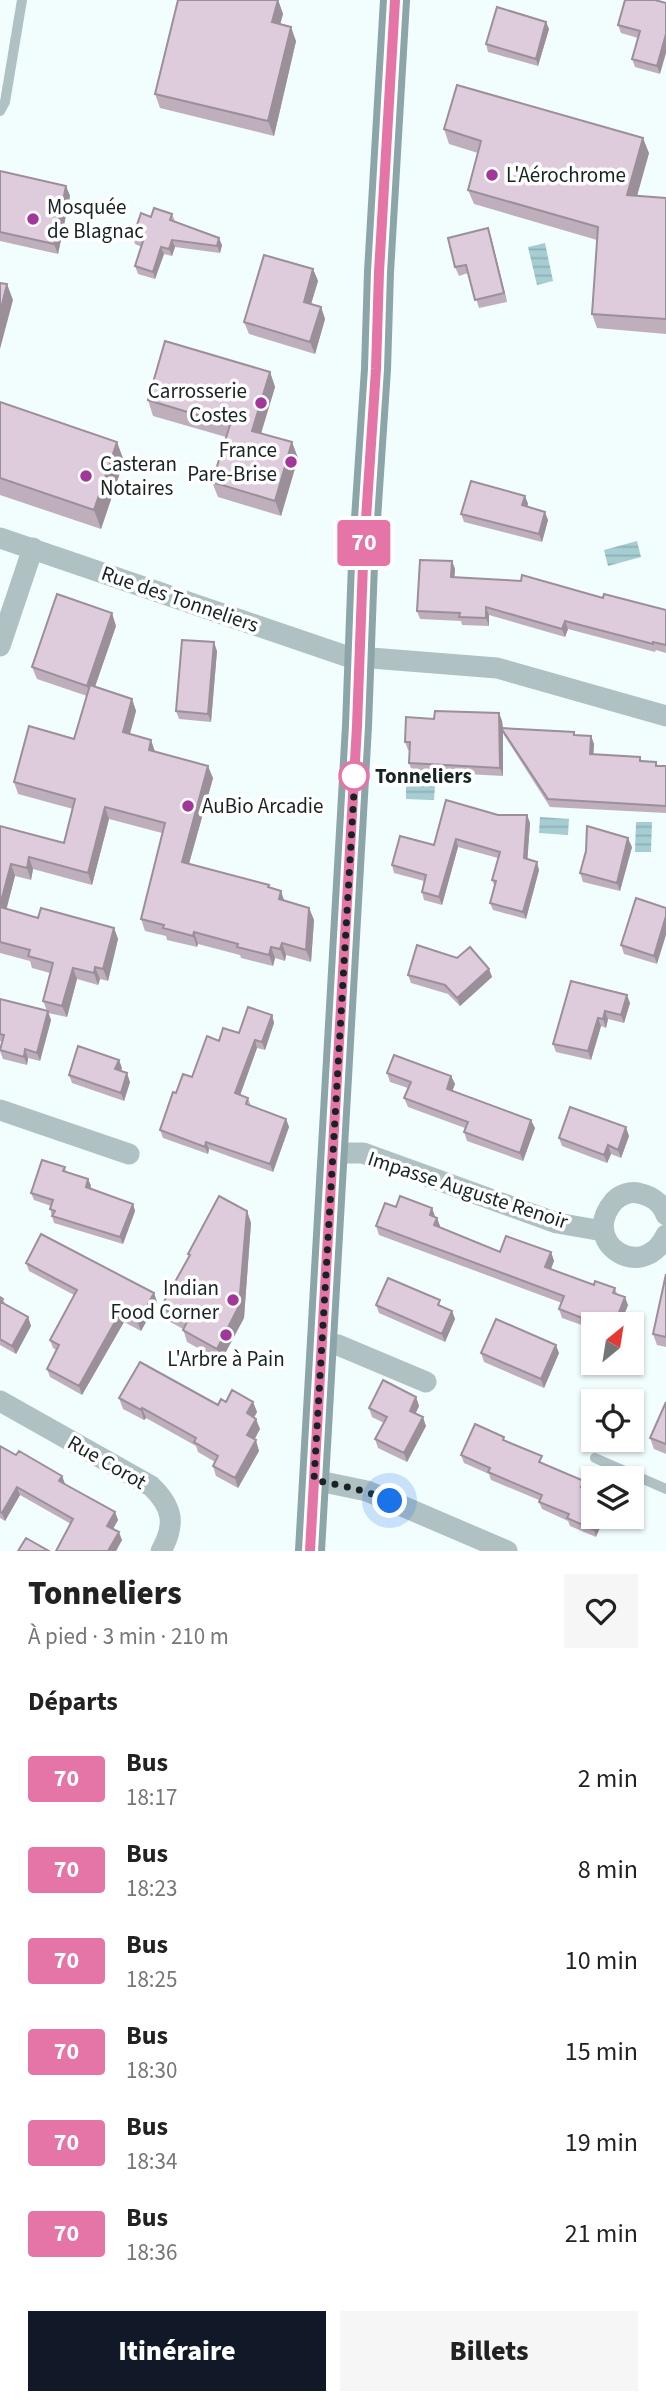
<!DOCTYPE html>
<html lang="fr">
<head>
<meta charset="utf-8">
<style>
  :root { --surface:#fff; --page:#f6f6f6; --text:#222; --muted:#767676; --accent:#111827 }
  body { margin:0; font-family:"Source Sans 3",sans-serif; background:var(--page); color:var(--text); height:100vh; display:flex; flex-direction:column; font-size:26px; white-space:nowrap }
  * { box-sizing:border-box; margin:0 }
  p { font-size:23px; color:var(--muted) }
  .icon { flex:none; width:38px; height:38px; fill:none; stroke:currentColor; stroke-width:2; stroke-linecap:round; stroke-linejoin:round }
  .map { position:relative; height:1551px; overflow:hidden }
  .side { display:flex; flex-direction:column; background:var(--surface); flex:1 }
  .side>* { flex:none }
  .badge { padding:0 14px; border-radius:5px; font-size:24px; line-height:46px }
  .needle { width:46px; rotate:30deg }
  .tools { position:absolute; left:581px; top:1312px; display:grid; gap:14px }
  .tools a { display:grid; place-items:center; width:63px; height:63px; border-radius:0px; background:var(--surface); box-shadow:0 2px 5px #0004; font-size:35px }
  .you { position:absolute; width:35px; height:35px; margin:-18px; border:5px solid #fff; border-radius:50%; background:#1a73e8; box-shadow:0 0 0 10px #1a73e833 }
  .map>.badge { position:absolute; translate:-50% -50%; box-shadow:0 0 0 4px #fff }
  h2 { padding:0 28px; font-size:26px; line-height:63px }
  .round { display:grid; place-items:center; flex:none; width:74px; height:74px; border-radius:0px; background:var(--page) }
  .summary { display:flex; align-items:center; justify-content:space-between; height:119px; padding:0 28px }
  h1 { font-size:33px; font-weight:800; line-height:52px }
  .primary-button { display:flex; gap:14px; margin-top:auto; padding:14px 28px }
  .primary-button a { flex:1; height:80px; border-radius:0px; background:var(--accent); color:#fff; font-size:28px; font-weight:800; line-height:80px; text-align:center }
  .primary-button a+a { background:var(--page); color:var(--text) }
  ul { padding:0; list-style:none }
  li { display:flex; align-items:center; gap:21px; height:91px; padding:0 28px }
  li div { flex:1 }
  li b { display:block; font-size:26px }
  li em { font-style:normal }
  li .badge { min-width:77px; font-weight:700; text-align:center }
  .map>svg:first-child { display:block }
  .water { fill:url(#water-rules) }
  .lines { fill:none; stroke-linecap:round; stroke-linejoin:round }
  .lane { stroke:#b0c1c3; stroke-width:10 }
  .street { stroke:#b0c1c3; stroke-width:21 }
  .secondary { stroke:#8ca5a8; stroke-width:30 }
  .wall { fill:#bfafbd }
  .shaded-wall { fill:#9b8f9a }
  .building { fill:#deccdc; stroke:#9b8f9a; stroke-width:2 }
  .line-casing { stroke:#fff; stroke-width:16 }
  .line { stroke:#e675a7; stroke-width:10 }
  .walk { stroke:#182324; stroke-width:7; stroke-dasharray:0 12.6 }
  .poi-dot { fill:#a13799; stroke:#fff; stroke-width:2.5 }
  .stop-dot { fill:#fff; stroke:#e675a7; stroke-width:3.5 }
  .labels { text-anchor:middle; stroke-width:7; stroke-linejoin:round; paint-order:stroke }
  .poi-label { font-size:21px; fill:#182324; stroke:#fff; text-anchor:start }
  .street-label { font-size:21px; fill:#182324; stroke:#fff }
  .stop-label { font-size:21px; font-weight:bold; fill:#182324; stroke:#fff; text-anchor:start }
</style>
</head>
<body>
<div class="map">
<svg width="666" height="1551" viewBox="0 0 666 1551">
  <defs>
    <pattern id="water-rules" width="6" height="5" patternUnits="userSpaceOnUse" patternTransform="scale(1.75)"><rect width="6" height="5" fill="#a6cdd2"/><path d="M0 2.5h6" fill="none" stroke="#8eb0b4"/></pattern>
  </defs>
  <rect width="100%" height="100%" fill="#f2fdfe"/>
  <path class="water" d="M545 243 553 281 537 285 528 247Z
    M637 541 641 557 608 566 604 550Z
    M406 785 435 786 434 800 406 799Z
    M540 817 569 819 568 835 539 833Z
    M636 822H652L651 852H635Z"/>
  <g class="lines">
    <path class="lane" d="M0 111 5 102 22 0
      M595 1458 666 1489"/>
    <path class="street" d="M0 538 346 656 497 668 666 716
      M0 646 33 548
      M0 1110 129 1154
      M332 1153H363L557 1223 603 1231
      M666 1215C661 1202 652 1196 638 1193 630 1191 620 1195 614 1201 578 1243 643 1284 666 1235
      M322 1343 338 1345 426 1382
      M0 1401 151 1486C173 1507 176 1524 161 1551
      M314 1480 367 1491 507 1551"/>
    <path class="secondary" d="M310 1551 357 726 363 564 376 369 379 272 395 0"/>
  </g>
  <path class="wall" d="M278 0 283 14 280 24 296 41 274 136 160 108 155 94Z
    M655 0 660 74 635 67 632 59 638 38 621 33 618 25Z
    M546 22 549 29 538 66 488 52 486 44Z
    M444 129 649 153 637 196 666 198V334L597 328 592 314 597 240 474 204 468 190 478 153 449 144Z
    M0 171 66 186 70 196 58 254 0 241Z
    M172 214 175 221 222 245 220 253 175 247 172 256 164 254 155 279 138 274 135 266 142 247 135 244 133 237 151 217Z
    M488 228 491 237 507 302 479 308 468 273 459 276 455 267Z
    M313 269 318 281 311 304 321 307 325 319 315 354 249 334 244 322Z
    M270 372 275 387 261 434 298 458 281 516 218 497 212 482 226 437 153 416 148 400Z
    M0 402 124 461 101 529 0 495Z
    M525 496 528 504 527 507 548 520 542 542 464 522 461 514Z
    M452 561 455 569 454 577 603 598 666 610V653L656 650 655 652 568 629 565 637 489 615V626L462 625 461 621 420 619 417 611Z
    M116 626 95 687 132 699 136 711 130 734 151 740 155 752 213 778 189 864 269 885 270 888 284 900 309 908 314 920 311 962 286 955 285 961 275 958 273 966 241 958 240 955 198 944 197 947 167 940 166 936 145 931 141 919 162 833 109 819 92 885 33 869 31 880 15 876 6 909 38 918 114 928 118 939 108 981 100 979 98 985 77 979 67 1017 48 1013 51 1020 40 1061 28 1058 27 1065 3 1059 0 1051 2 1042 0 1041V999L47 1011 43 1001 50 973 32 968 30 961 0 953V826L64 843 73 809 18 794 14 782 74 739 87 696 37 679 32 667Z
    M217 651 211 722 179 719 176 711Z
    M499 713 502 721 503 728 574 732 575 735 591 736 594 744 593 754 656 762 658 766H666V813L550 807 504 735 503 731V776L412 771 409 763 410 750H408L405 742 434 719Z
    M498 815H527L530 823 527 859 539 870 526 919 493 910 490 903 495 887 492 880 498 858 458 847 442 905 424 900 422 892 424 881 394 873 392 865Z
    M632 847 620 891 583 882 580 873Z
    M636 898 657 964 624 954 621 945Z
    M489 969 492 977 460 1006 448 994 411 983 408 975Z
    M571 981 630 1003 624 1023 608 1019 606 1028 601 1026 591 1060 556 1052 553 1044Z
    M272 1015 274 1023 265 1050 257 1048 240 1095 248 1098 251 1106 286 1119 289 1127 273 1172 209 1149 208 1154 163 1138 160 1130 176 1093 192 1077 219 1041 239 1033Z
    M122 1068 121 1071 130 1082 124 1101 72 1083 69 1075Z
    M387 1073 451 1076 455 1084 452 1091 535 1128 523 1161 467 1141 464 1132 465 1128 408 1107 404 1098 408 1088 390 1082Z
    M629 1136 621 1158 611 1154 607 1163 562 1146 559 1138Z
    M65 1167 66 1172 88 1179 91 1186 90 1188 133 1204 135 1211 123 1244 54 1223 50 1209 51 1206 34 1200 31 1193Z
    M396 1207 437 1218 440 1227 500 1252H551L554 1261 551 1269 594 1285 615 1288 617 1294 628 1305 620 1325 607 1324V1325H593V1329L562 1318 559 1309 562 1303 379 1235 376 1226Z
    M247 1211 251 1223 244 1318 221 1361 187 1342 183 1329 165 1319 161 1307 189 1257 188 1254Z
    M26 1263 154 1293 157 1302 141 1331 124 1322 82 1395 50 1377 47 1369 56 1350 53 1348 50 1340 74 1295 29 1271Z
    M666 1274V1347L657 1345 653 1334Z
    M0 1297 3 1299 5 1304 28 1317 31 1326 16 1354 0 1345Z
    M376 1305 443 1307 452 1311 455 1319 445 1342 379 1313Z
    M481 1353H559L544 1388 484 1362Z
    M416 1397 419 1406 415 1414 426 1426 407 1462 378 1448 375 1439 384 1423 372 1417 369 1408Z
    M119 1398 218 1405 226 1402H253L257 1412 254 1418 260 1429 254 1440 259 1451 238 1488 216 1476 213 1466 215 1462 198 1452 196 1446 146 1418 144 1420 123 1409Z
    M666 1402V1454L654 1449 650 1438Z
    M506 1441 587 1489 596 1537 570 1526 568 1521 542 1509 539 1502V1500L491 1480 489 1474 464 1463 461 1455Z
    M0 1446 16 1455 62 1476 65 1484 115 1512 118 1520 113 1529 122 1540 116 1551H56L71 1524 20 1495 5 1521 0 1518Z"/>
  <path class="shaded-wall" d="M278 0 283 14 277 36 272 22Z
    M546 22 549 29 538 66 536 59Z
    M291 27 296 41 274 136 268 121Z
    M666 34V53L660 74 657 66Z
    M643 138 649 153 633 210 627 195Z
    M66 186 70 196 58 254 54 244Z
    M488 228 491 237 507 302 504 293Z
    M219 238 222 245 220 253 217 246Z
    M172 240 175 247 172 256 169 249Z
    M161 247 164 254 155 279 153 272Z
    M313 269 318 281 308 314 304 302Z
    M7 284 13 300 0 349V313Z
    M321 307 325 319 315 354 310 342Z
    M270 372 275 387 257 446 252 431Z
    M117 442 124 461 101 529 94 510Z
    M292 442 298 458 281 516 275 501Z
    M525 496 528 504 525 514 522 505Z
    M545 512 548 520 542 542 539 534Z
    M452 561 455 569 454 585 451 577Z
    M486 607 489 615V626L486 618Z
    M112 613 116 626 91 698 87 686Z
    M565 621 568 629 565 637 562 629Z
    M214 642 217 651 211 722 208 714Z
    M132 699 136 711 127 744 123 732Z
    M499 713 502 721 503 730 501 728 503 731V776L500 768Z
    M591 736 594 744 593 762 590 754Z
    M151 740 155 752 149 750Z
    M208 766 213 778 186 874 182 862Z
    M105 807 109 819 92 885 88 873Z
    M527 815 530 823 527 866 524 858Z
    M628 838 632 847 620 891 617 883Z
    M456 839 458 847 442 905 439 897Z
    M29 857 33 869 31 880 27 868Z
    M537 862 539 870 526 919 523 912Z
    M11 864 15 876 4 919 0 909V905Z
    M281 891 285 903 279 899Z
    M309 908 314 920 311 962 306 950Z
    M666 916V935L657 964 654 956Z
    M114 928 118 939 108 981 103 969Z
    M194 932 198 944 197 947 193 936Z
    M282 943 286 955 285 961 280 949Z
    M271 947 275 958 273 966 269 955Z
    M95 967 100 979 98 985 94 973Z
    M73 968 77 979 67 1017 62 1006Z
    M489 969 492 977 460 1006 457 998Z
    M627 995 630 1003 624 1023 621 1015Z
    M48 1011 51 1020 40 1061 37 1053Z
    M605 1011 608 1019 606 1028 603 1019Z
    M272 1015 274 1023 265 1050 262 1042Z
    M598 1018 601 1026 591 1060 588 1051Z
    M255 1040 257 1048 238 1101 235 1093Z
    M25 1049 28 1058 27 1065 24 1057Z
    M119 1060 122 1068 118 1078 115 1069Z
    M127 1073 130 1082 124 1101 121 1093Z
    M451 1076 455 1084 450 1097 447 1089Z
    M286 1119 289 1127 273 1172 270 1164Z
    M531 1120 535 1128 523 1161 520 1153Z
    M626 1127 629 1136 621 1158 618 1150Z
    M206 1142 209 1149 208 1154 205 1147Z
    M608 1145 611 1154 607 1163 604 1155Z
    M88 1179 91 1186 88 1194 86 1187Z
    M133 1204 135 1211 123 1244 120 1237Z
    M432 1208 435 1216 430 1215Z
    M247 1211 251 1223 244 1318 221 1361 217 1349Z
    M437 1218 440 1226 437 1233 434 1225Z
    M551 1252 554 1261 548 1276 545 1267Z
    M154 1293 157 1302 141 1331 138 1323Z
    M625 1297 628 1305 620 1325H618L616 1320Z
    M452 1311 455 1319 445 1342 442 1334Z
    M120 1313 124 1322 82 1395 79 1386Z
    M604 1315 607 1324V1325H601Z
    M28 1317 31 1326 16 1354 12 1346Z
    M556 1345 559 1353 544 1388 541 1379Z
    M416 1397 419 1406 413 1419 410 1411Z
    M253 1402 257 1412 250 1424 247 1413Z
    M142 1408 146 1418 144 1420 141 1410Z
    M423 1417 426 1426 407 1462 404 1453Z
    M256 1419 260 1429 251 1446 247 1435Z
    M256 1440 259 1451 238 1488 235 1478Z
    M62 1476 65 1484 62 1489 59 1481Z
    M584 1481 587 1489 584 1495 581 1487Z
    M17 1487 20 1495 5 1521 2 1513Z
    M115 1512 118 1520 110 1534 107 1526Z
    M599 1517H605L596 1537 594 1530Z
    M119 1532 122 1540 116 1551H108Z"/>
  <path class="building" d="M178 0H278L272 22 291 27 268 121 155 94Z
    M625 0H655L666 3V34L657 66 632 59 640 31 618 25Z
    M497 7 546 22 536 59 486 44Z
    M457 85 643 138 627 195 666 198V319L592 314 598 227 468 190 481 141 444 129Z
    M0 171 66 186 54 244 0 232Z
    M154 208 172 214 170 220 219 238 217 246 172 240 169 249 161 247 153 272 135 266 143 241 133 237 141 213 151 217Z
    M488 228 504 293 475 300 466 265 455 267 448 238Z
    M264 255 313 269 304 302 321 307 310 342 244 322Z
    M0 283 7 284 0 313Z
    M165 341 270 372 252 431 292 442 275 501 212 482 230 425 148 400Z
    M0 402 117 442 94 510 0 478Z
    M471 481 525 496 522 505 545 512 539 534 461 514Z
    M420 560 452 561 451 577 521 581 522 575 603 598 604 594 666 610V645L653 642V644L565 621 562 629 486 607V618L459 617 460 613 417 611Z
    M57 594 112 613 87 686 32 667Z
    M182 640 214 642 208 714 176 711Z
    M90 685 132 699 123 732 151 740 149 750 208 766 182 862 269 885 268 887 281 891 279 899 309 908 306 950 282 943 280 949 271 947 269 955 237 947 238 944 194 932 193 936 163 928 164 925 141 919 165 823 105 807 88 873 29 857 27 868 11 864 0 905V826L64 843 75 799 14 782 29 726 74 739Z
    M435 711 499 713 500 768 409 763 410 742H405L406 717 434 719Z
    M501 728 574 732V735L591 736 590 754 640 757V761L656 762V766H666V806L548 799Z
    M446 800 498 815H527L524 858 537 862 523 912 490 903 496 881 492 880 500 852 456 839 439 897 422 892 426 875 392 865 400 836 434 845Z
    M587 826 628 838 617 883 580 873 586 851Z
    M636 898 666 908V916L654 956 621 945Z
    M0 907 38 918 41 908 114 928 103 969 95 967 94 973 73 968 62 1006 43 1001 53 963 28 956 30 950 0 942Z
    M417 945 457 958 470 947 489 969 457 998 445 985 408 975Z
    M571 981 627 995 621 1015 605 1011 603 1019 598 1018 588 1051 553 1044Z
    M0 999 48 1011 37 1053 25 1049 24 1057 0 1050 4 1035 0 1034Z
    M248 1007 272 1015 262 1042 255 1040 235 1093 248 1098 246 1104 286 1119 270 1164 206 1142 205 1147 160 1130 173 1092 176 1093 183 1074 192 1077 207 1036 219 1041 223 1028 239 1033Z
    M78 1046 119 1060 115 1069 127 1073 121 1093 69 1075Z
    M394 1055 451 1076 447 1089 531 1120 520 1153 464 1132 468 1122 404 1098 411 1082 387 1073Z
    M570 1107 626 1127 618 1150 608 1145 604 1155 559 1138Z
    M42 1160 65 1167 63 1171 88 1179 86 1187 133 1204 120 1237 52 1216 55 1211 50 1209 53 1200 31 1193Z
    M219 1196 247 1211 239 1306 217 1349 183 1330 187 1322 161 1307 190 1255 188 1254Z
    M400 1196 432 1208 430 1215 437 1218 434 1225 500 1252 506 1236 551 1252 545 1267 594 1285 595 1281 615 1288 613 1293 625 1297 616 1320 604 1315 600 1325 559 1309 564 1296 376 1226 385 1203 396 1207Z
    M41 1234 154 1293 138 1323 120 1313 79 1386 47 1369 59 1345 50 1340 77 1290 26 1263Z
    M666 1274V1337L653 1334Z
    M388 1278 440 1300 438 1305 452 1311 442 1334 376 1305Z
    M0 1297 3 1299 1 1302 28 1317 12 1346 0 1339Z
    M496 1319 556 1345 541 1379 481 1353Z
    M140 1362 218 1405 221 1399 226 1402 232 1390 253 1402 247 1413 256 1419 247 1435 256 1440 235 1478 213 1466 218 1456 194 1442 196 1438 142 1408 141 1410 119 1398Z
    M383 1380 416 1397 410 1411 423 1417 404 1453 375 1439 387 1417 369 1408Z
    M666 1402V1444L650 1438Z
    M475 1424 504 1437 503 1440 542 1456 539 1462 584 1481 581 1487 593 1493V1517H599L594 1530 567 1518 569 1514 539 1502 542 1495 488 1472 490 1468 461 1455Z
    M0 1446 16 1455 19 1451 62 1476 59 1481 115 1512 107 1526 119 1532 108 1551H56L73 1519 17 1487 2 1513 0 1512Z
    M26 1538 49 1551H18Z"/>
  <g class="lines">
    <defs>
      <path id="line" d="M310 1551 357 726 363 564 376 369 379 272 395 0"/>
    </defs>
    <use href="#line" class="line-casing"/>
    <use href="#line" class="line"/>
    <path class="walk" d="M354 776 355 774 314 1480C343 1486 362 1489 390 1501"/>
  </g>
  <g class="poi-dot">
    <circle cx="492" cy="175" r="7"/>
    <circle cx="33" cy="219" r="7"/>
    <circle cx="261" cy="403" r="7"/>
    <circle cx="291" cy="462" r="7"/>
    <circle cx="86" cy="476" r="7"/>
    <circle cx="188" cy="806" r="7"/>
    <circle cx="233" cy="1300" r="7"/>
    <circle cx="226" cy="1335" r="7"/>
  </g>
  <circle class="stop-dot" cx="354" cy="776" r="14"/>
  <g class="labels">
    <g class="poi-label">
      <text x="506" y="182">L'Aérochrome</text>
      <text x="47" y="214">Mosquée<tspan x="47" dy="24">de Blagnac</tspan></text>
      <text x="247" y="398" text-anchor="end">Carrosserie<tspan x="247" dy="24">Costes</tspan></text>
      <text x="277" y="457" text-anchor="end">France<tspan x="277" dy="24">Pare-Brise</tspan></text>
      <text x="100" y="471">Casteran<tspan x="100" dy="24">Notaires</tspan></text>
      <text x="202" y="813">AuBio Arcadie</text>
      <text x="219" y="1295" text-anchor="end">Indian<tspan x="219" dy="24">Food Corner</tspan></text>
      <text x="226" y="1366" text-anchor="middle">L'Arbre à Pain</text>
    </g>
    <g class="street-label">
      <text transform="translate(180 599) rotate(19)" y="7">Rue des Tonneliers</text>
      <text transform="translate(468 1190) rotate(18)" y="7">Impasse Auguste Renoir</text>
      <text transform="translate(107 1462) rotate(30)" y="7">Rue Corot</text>
    </g>
    <g class="stop-label">
      <text x="375" y="783">Tonneliers</text>
    </g>
  </g>
</svg>
<div class="tools">
<a><svg class="needle" viewBox="-14 -14 28 28"><path d="M0-13l5 13h-10z" fill="#e53935"/><path d="M0 13l5-13h-10z" fill="#767676"/></svg></a>
<a><svg class="icon" aria-label="locate" viewBox="0 0 24 24"><circle cx="12" cy="12" r="6"/><path d="M12 2v4M12 18v4M2 12h4M18 12h4"/></svg></a>
<a><svg class="icon" aria-label="layers" viewBox="0 0 24 24"><path d="M12 4l9 5-9 5-9-5zM3 14l9 5 9-5"/></svg></a>
</div>
<div class="you" style="left:390px;top:1501px"></div>
<b class="badge" style="left:364px;top:543px;background:#e675a7;color:#fff">70</b>
</div>
<section class="side">
<div class="summary"><div><h1>Tonneliers</h1><p>À pied · 3 min · 210 m</p></div><a class="round"><svg class="icon" aria-label="heart" viewBox="0 0 24 24"><path d="M12 20l-8-8c-3-5 5-10 8-4 3-6 11-1 8 4z"/></svg></a></div>
<h2>Départs</h2>
<ul>
<li><span class="badge" style="background:#e675a7;color:#fff">70</span><div><b>Bus</b><p>18:17</p></div><em>2 min</em></li>
<li><span class="badge" style="background:#e675a7;color:#fff">70</span><div><b>Bus</b><p>18:23</p></div><em>8 min</em></li>
<li><span class="badge" style="background:#e675a7;color:#fff">70</span><div><b>Bus</b><p>18:25</p></div><em>10 min</em></li>
<li><span class="badge" style="background:#e675a7;color:#fff">70</span><div><b>Bus</b><p>18:30</p></div><em>15 min</em></li>
<li><span class="badge" style="background:#e675a7;color:#fff">70</span><div><b>Bus</b><p>18:34</p></div><em>19 min</em></li>
<li><span class="badge" style="background:#e675a7;color:#fff">70</span><div><b>Bus</b><p>18:36</p></div><em>21 min</em></li>
</ul>
<div class="primary-button"><a>Itinéraire</a><a>Billets</a></div>
</section>
</body>
</html>
